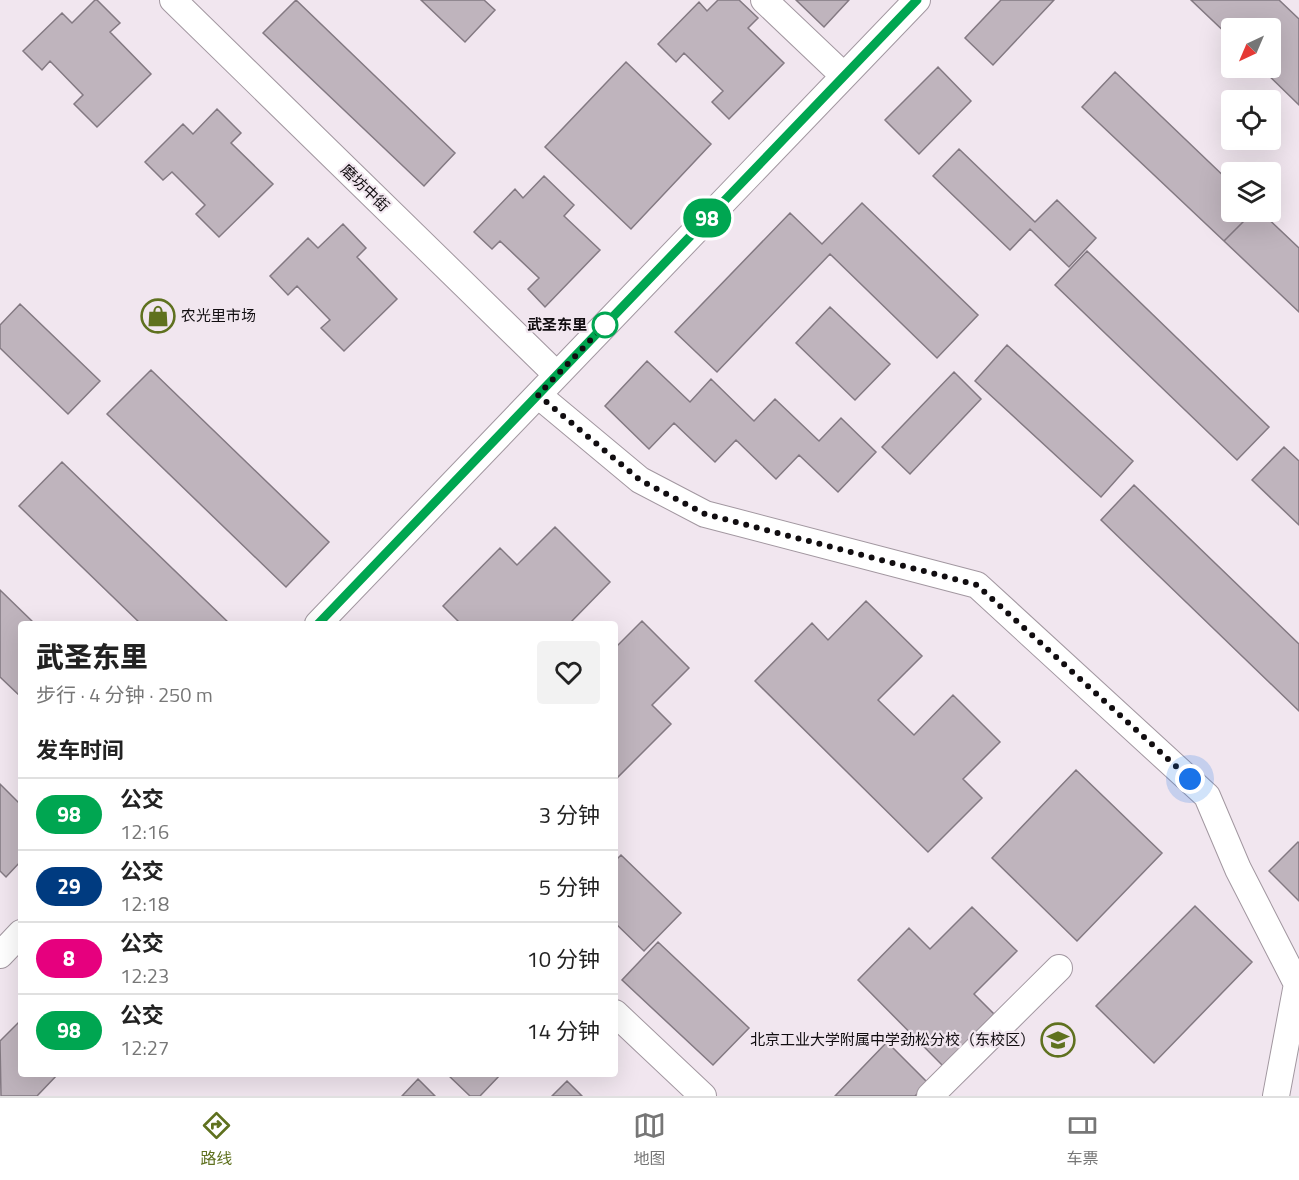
<!DOCTYPE html>
<html lang="zh">
<head>
<meta charset="utf-8">
<style>
  :root { --surface:#fff; --page:#f2f2f2; --text:#222; --muted:#767676; --line:#e0e0e0; --accent:#5f711f }
  body { margin:0; font-family:"Titillium Web","Noto Sans SC",sans-serif; background:var(--page); color:var(--text); height:100vh; display:flex; flex-direction:column; font-size:22px; white-space:nowrap }
  * { box-sizing:border-box; margin:0 }
  p { font-size:20px; color:var(--muted) }
  .icon { flex:none; width:33px; height:33px; fill:none; stroke:currentColor; stroke-width:2; stroke-linecap:round; stroke-linejoin:round }
  .map { position:relative; flex:1; overflow:hidden }
  .drawer { position:absolute; left:18px; top:621px; width:600px; height:456px; display:flex; flex-direction:column; background:var(--surface); border-radius:6px; box-shadow:0 6px 24px #0002 }
  .drawer>* { flex:none }
  .badge { padding:0 12px; border-radius:20px; font-size:21px; line-height:39px }
  .needle { width:39px; rotate:224deg }
  .buttons { position:absolute; left:1221px; top:18px; display:grid; gap:12px }
  .buttons a { display:grid; place-items:center; width:60px; height:60px; border-radius:6px; background:var(--surface); box-shadow:0 6px 24px #0002; font-size:30px }
  .you { position:absolute; width:30px; height:30px; margin:-15px; border:4px solid #fff; border-radius:50%; background:#1a73e8; box-shadow:0 0 0 9px #1a73e833 }
  .map>.badge { position:absolute; translate:-50% -50%; box-shadow:0 0 0 3px #fff }
  h2 { padding:0 18px; font-size:22px; line-height:54px }
  .round { display:grid; place-items:center; flex:none; width:63px; height:63px; border-radius:6px; background:var(--page) }
  .headline { display:flex; align-items:center; justify-content:space-between; height:102px; padding:0 18px }
  h1 { font-size:28px; font-weight:800; line-height:45px }
  ul { padding:0; list-style:none }
  li { display:flex; align-items:center; gap:18px; height:72px; padding:0 18px; border-top:2px solid var(--line) }
  li div { flex:1 }
  li b { display:block; font-size:22px }
  li em { font-style:normal }
  li .badge { min-width:66px; font-weight:700; text-align:center }
  .dock { display:flex; justify-content:space-around; align-items:center; height:84px; border-top:2px solid var(--line); background:var(--surface); font-size:16px; color:var(--muted) }
  .dock a { display:grid; justify-items:center; gap:3px }
  .dock .selected { color:var(--accent) }
  .map>svg:first-child { display:block }
  .building { fill:#bfb4bd; stroke:#837982; stroke-width:1.5 }
  .lines { fill:none; stroke-linecap:round; stroke-linejoin:round }
  .minor-casing { stroke:#a297a0; stroke-width:28 }
  .minor { stroke:#fff; stroke-width:26 }
  .line-casing { stroke:#fff; stroke-width:14 }
  .line { stroke:#00a651; stroke-width:9 }
  .walk { stroke:#110d10; stroke-width:6; stroke-dasharray:0 10.8 }
  .stop-dot { fill:#fff; stroke:#00a651; stroke-width:3 }
  .labels { text-anchor:middle; stroke-width:4.5; stroke-linejoin:round; paint-order:stroke }
  .street-label { font-size:15px; fill:#110d10; stroke:#f1e6ef }
  .poi-label { font-size:15px; fill:#110d10; stroke:#f1e6ef; text-anchor:start }
  .stop-label { font-size:15px; font-weight:bold; fill:#110d10; stroke:#f1e6ef; text-anchor:end }
</style>
</head>
<body>
<div class="map">
<svg width="1299" height="1096" viewBox="0 0 1299 1096">
  <rect width="100%" height="100%" fill="#f1e6ef"/>
  <path class="building" d="M95 0H97L120 23 110 32 151 74 97 127 74 104 83 95 50 61 42 70 23 51 62 13 72 23Z
    M296 0 455 153 424 186 263 33Z
    M421 0H484L495 10 465 42Z
    M718 0H739L758 18 748 28 784 63 729 119 712 102 723 91 684 53 676 62 658 44 699 2 707 11Z
    M796 0H849L824 27Z
    M1001 0H1054L993 65 965 38Z
    M1191 0H1279L1299 19V105L1261 68H1270V28H1232V39Z
    M626 62 711 144 631 229 545 147Z
    M938 67 971 101 919 154 885 120Z
    M1115 72 1232 184V212H1253L1224 241 1082 107Z
    M217 109 241 133 231 143 273 184 219 237 196 214 205 205 172 172 163 180 145 162 183 124 193 134Z
    M959 149 1035 222 1057 200 1096 238 1069 267 1030 229 1010 250 933 176Z
    M544 176 574 205 564 216 600 250 545 307 528 289 539 278 500 241 492 249 474 232 515 189 523 198Z
    M862 203 978 315 937 358 830 254 717 372 675 332 790 213 822 244Z
    M1253 212H1261L1299 248V312L1224 241Z
    M343 224 366 248 357 257 397 299 344 351 321 328 330 320 297 286 288 295 270 276 308 238 318 248Z
    M1087 251 1269 427 1237 460 1055 285Z
    M20 304 100 381 68 414 0 348V325Z
    M830 307 890 364 855 400 796 343Z
    M1007 345 1133 461 1101 497 975 381Z
    M647 361 690 402 711 379 754 421 775 399 819 441 841 418 876 452 838 492 799 455 776 479 736 440 715 462 674 423 649 449 605 406Z
    M151 370 329 542 286 587 107 414Z
    M954 372 981 399 910 474 882 447Z
    M1284 447 1299 461V525L1252 480Z
    M62 462 230 624H141L19 506Z
    M1134 485 1299 644V711L1101 520Z
    M555 527 610 582 569 624H461L443 606 500 548 517 565Z
    M0 590 35 624H21V697L0 677Z
    M866 601 922 656 878 700 914 735 953 695 1000 742 963 779 982 798 928 852 755 681 812 623 828 640Z
    M642 621 689 668 652 705 671 724 617 778 615 777V648Z
    M1076 770 1162 853 1077 941 992 858Z
    M0 784 21 805V861L6 877 0 871Z
    M1298 842 1299 843V901L1269 871Z
    M621 855 681 913 644 951 615 923V861Z
    M1195 906 1252 962 1154 1063 1096 1006Z
    M972 907 1017 951 974 994 994 1014 943 1066 858 980 909 928 930 949Z
    M658 942 749 1028 713 1065 622 980Z
    M21 1020V1074H58L37 1096H1L0 1041Z
    M887 1042 928 1083 915 1096H835Z
    M447 1074H501L480 1096H470Z
    M418 1079 435 1096H402Z
    M567 1081 582 1096H552Z"/>
  <g class="lines">
    <defs>
      <path id="minor" d="M173 0 557 375
        M764 0 844 76
        M538 395 640 480 705 514 977 585 1207 796 1238 869 1297 984 1276 1096
        M318 624 917 0
        M0 955 21 933
        M615 1013 703 1096
        M930 1096 1059 968"/>
    </defs>
    <use href="#minor" class="minor-casing"/>
    <use href="#minor" class="minor"/>
  </g>
  <g class="lines">
    <defs>
      <path id="line" d="M318 624 917 0"/>
    </defs>
    <use href="#line" class="line-casing"/>
    <use href="#line" class="line"/>
    <path class="walk" d="M605 325 538 395 640 480 705 514 977 585 1190 779"/>
  </g>
  <defs>
    <symbol id="shop-ring" viewBox="-11 -11 22 22"><circle r="9.5" fill="#f1e6ef" stroke="#5f711f" stroke-width="1.5"/><path d="M-5-2.5h2.3a2.7 3.5 0 0 1 5.4 0H5L5.5 6h-11ZM-1.5-2.5h3a1.5 2.3 0 0 0-3 0Z" fill="#5f711f"/></symbol>
    <symbol id="school-ring" viewBox="-11 -11 22 22"><circle r="9.5" fill="#f1e6ef" stroke="#5f711f" stroke-width="1.5"/><path d="M0-5L7-2L0 1L-7-2ZM-4 1L0 2.5L4 1V4Q0 6-4 4Z" fill="#5f711f"/></symbol>
  </defs>
  <g fill-rule="evenodd">
    <use href="#shop-ring" x="139" y="297" width="38" height="38"/>
    <use href="#school-ring" x="1039" y="1021" width="38" height="38"/>
  </g>
  <circle class="stop-dot" cx="605" cy="325" r="12"/>
  <g class="labels">
    <g class="street-label">
      <text transform="translate(365 188) rotate(44)" y="5">磨坊中街</text>
    </g>
    <g class="poi-label">
      <text x="181" y="321">农光里市场</text>
      <text x="1035" y="1045" text-anchor="end">北京工业大学附属中学劲松分校（东校区）</text>
    </g>
    <g class="stop-label">
      <text x="587" y="330">武圣东里</text>
    </g>
  </g>
</svg>
<div class="buttons">
<a><svg class="needle" viewBox="-14 -14 28 28"><path d="M0-13l5 13h-10z" fill="#e53935"/><path d="M0 13l5-13h-10z" fill="#767676"/></svg></a>
<a><svg class="icon" aria-label="locate" viewBox="0 0 24 24"><circle cx="12" cy="12" r="6"/><path d="M12 2v4M12 18v4M2 12h4M18 12h4"/></svg></a>
<a><svg class="icon" aria-label="layers" viewBox="0 0 24 24"><path d="M12 4l9 5-9 5-9-5zM3 14l9 5 9-5"/></svg></a>
</div>
<div class="you" style="left:1190px;top:779px"></div>
<b class="badge" style="left:707px;top:218px;background:#00a651;color:#fff">98</b>
<section class="drawer">
<div class="headline"><div><h1>武圣东里</h1><p>步行 · 4 分钟 · 250 m</p></div><a class="round"><svg class="icon" aria-label="heart" viewBox="0 0 24 24"><path d="M12 20l-8-8c-3-5 5-10 8-4 3-6 11-1 8 4z"/></svg></a></div>
<h2>发车时间</h2>
<ul>
<li><span class="badge" style="background:#00a651;color:#fff">98</span><div><b>公交</b><p>12:16</p></div><em>3 分钟</em></li>
<li><span class="badge" style="background:#003b80;color:#fff">29</span><div><b>公交</b><p>12:18</p></div><em>5 分钟</em></li>
<li><span class="badge" style="background:#e6007e;color:#fff">8</span><div><b>公交</b><p>12:23</p></div><em>10 分钟</em></li>
<li><span class="badge" style="background:#00a651;color:#fff">98</span><div><b>公交</b><p>12:27</p></div><em>14 分钟</em></li>
</ul>
</section>
</div>
<nav class="dock">
<a class="selected"><svg class="icon" aria-label="directions" viewBox="0 0 24 24"><path d="M12 3l9 9-9 9-9-9zM9 14v-3h6M13 9l2 2-2 2"/></svg>路线</a>
<a><svg class="icon" aria-label="map" viewBox="0 0 24 24"><path d="M3 6l6-2 6 2 6-2v14l-6 2-6-2-6 2zM9 4v14M15 6v14"/></svg>地图</a>
<a><svg class="icon" aria-label="tickets" viewBox="0 0 24 24"><path d="M3 7h18v10H3zM15 7v10"/></svg>车票</a>
</nav>
</body>
</html>
